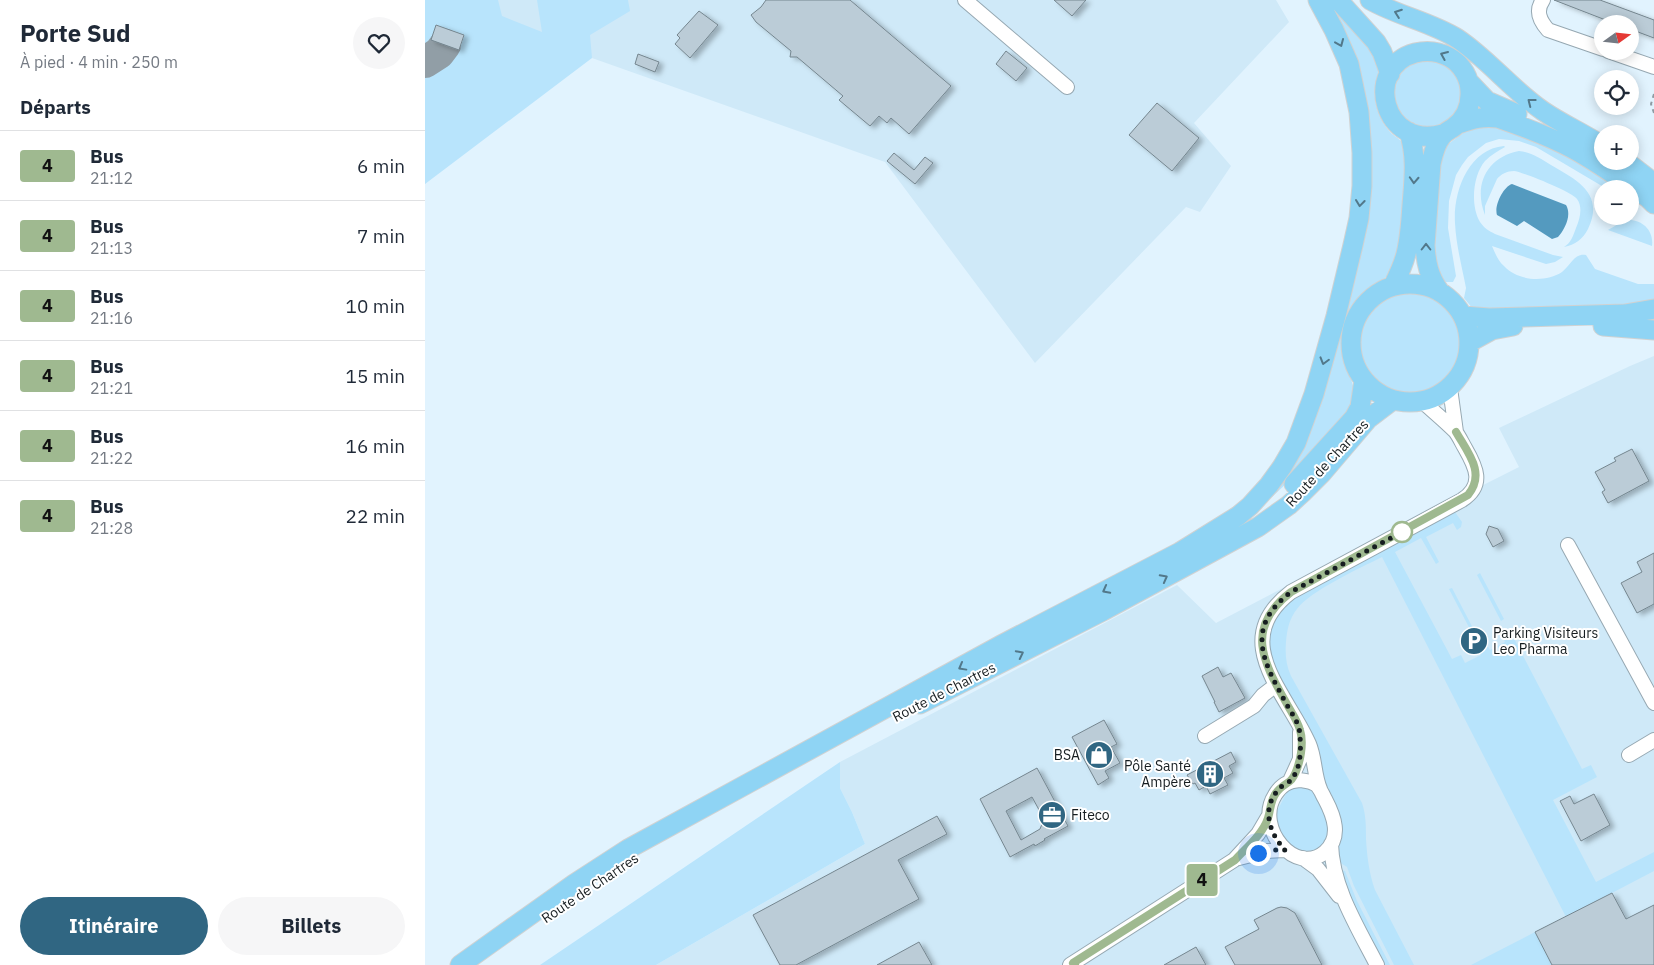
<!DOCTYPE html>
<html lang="fr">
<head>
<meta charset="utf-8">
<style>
  :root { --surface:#fff; --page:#f6f6f7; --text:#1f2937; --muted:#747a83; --line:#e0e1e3; --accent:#306682 }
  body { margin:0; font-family:"IBM Plex Sans",sans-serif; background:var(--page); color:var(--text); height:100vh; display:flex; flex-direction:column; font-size:19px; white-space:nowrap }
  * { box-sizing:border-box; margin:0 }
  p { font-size:16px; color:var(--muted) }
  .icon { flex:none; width:28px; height:28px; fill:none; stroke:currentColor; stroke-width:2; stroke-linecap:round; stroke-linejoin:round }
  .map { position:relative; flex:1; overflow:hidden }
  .drawer { display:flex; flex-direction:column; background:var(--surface); width:425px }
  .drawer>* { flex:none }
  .badge { padding:0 10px; border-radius:4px; font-size:18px; line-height:32px }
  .needle { width:32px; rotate:75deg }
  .controls { position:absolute; left:1169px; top:15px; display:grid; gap:10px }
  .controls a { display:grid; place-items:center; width:45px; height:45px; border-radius:50%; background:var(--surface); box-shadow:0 2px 12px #0003; font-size:25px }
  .you { position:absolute; width:25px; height:25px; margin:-12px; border:4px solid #fff; border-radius:50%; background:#1a73e8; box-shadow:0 0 0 8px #1a73e833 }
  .map>.badge { position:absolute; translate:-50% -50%; box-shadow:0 0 0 2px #fff }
  h2 { padding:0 20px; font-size:19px; line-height:45px }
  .round { display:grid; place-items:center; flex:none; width:52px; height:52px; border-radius:26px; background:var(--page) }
  .summary { display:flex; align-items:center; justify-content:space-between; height:85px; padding:0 20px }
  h1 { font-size:24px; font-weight:800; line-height:38px }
  .cta { display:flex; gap:10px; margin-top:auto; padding:10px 20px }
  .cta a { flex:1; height:58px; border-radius:30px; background:var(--accent); color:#fff; font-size:20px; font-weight:800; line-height:58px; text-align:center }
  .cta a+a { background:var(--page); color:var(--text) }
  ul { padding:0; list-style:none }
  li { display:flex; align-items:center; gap:15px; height:70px; padding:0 20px; border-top:1px solid var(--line) }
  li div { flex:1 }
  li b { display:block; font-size:19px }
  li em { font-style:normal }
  li .badge { min-width:55px; font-weight:700; text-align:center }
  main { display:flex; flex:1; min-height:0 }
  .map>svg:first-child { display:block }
  .built { fill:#cfe9f8 }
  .green { fill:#b8e4fc }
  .water { fill:#549abf }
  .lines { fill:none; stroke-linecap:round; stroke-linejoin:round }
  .taxiway { stroke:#919ea6; stroke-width:32 }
  .building { fill:#bbccd7; stroke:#75868f; fill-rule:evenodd; filter:url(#shadow) }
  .minor-casing { stroke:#96a8b2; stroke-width:16 }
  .major-casing { stroke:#d0d2d2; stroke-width:21 }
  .path { stroke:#8e9ba3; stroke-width:2; stroke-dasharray:4 4; stroke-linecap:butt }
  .minor { stroke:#fff; stroke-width:14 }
  .major { stroke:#8fd4f4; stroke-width:19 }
  .oneway { stroke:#52788a }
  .line-casing { stroke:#fff; stroke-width:11 }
  .line { stroke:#9fb990; stroke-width:8 }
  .walk { stroke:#161d20; stroke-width:5; stroke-dasharray:0 9 }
  .stop-dot { fill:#fff; stroke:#9fb990; stroke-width:2.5 }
  .labels { text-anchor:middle; stroke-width:4; stroke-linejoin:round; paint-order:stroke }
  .street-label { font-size:14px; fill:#161d20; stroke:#fff }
  .poi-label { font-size:14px; fill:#161d20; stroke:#fff; text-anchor:start }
</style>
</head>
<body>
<main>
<section class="drawer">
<div class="summary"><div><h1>Porte Sud</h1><p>À pied · 4 min · 250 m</p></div><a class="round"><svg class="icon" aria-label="heart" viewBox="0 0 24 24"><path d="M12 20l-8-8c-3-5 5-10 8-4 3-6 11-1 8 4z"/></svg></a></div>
<h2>Départs</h2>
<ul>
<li><span class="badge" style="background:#9fb990;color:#111">4</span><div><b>Bus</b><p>21:12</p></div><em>6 min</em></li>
<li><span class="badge" style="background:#9fb990;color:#111">4</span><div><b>Bus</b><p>21:13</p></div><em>7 min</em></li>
<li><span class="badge" style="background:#9fb990;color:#111">4</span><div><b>Bus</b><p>21:16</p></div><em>10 min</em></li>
<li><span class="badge" style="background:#9fb990;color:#111">4</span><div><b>Bus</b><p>21:21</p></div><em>15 min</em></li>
<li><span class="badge" style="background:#9fb990;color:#111">4</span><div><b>Bus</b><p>21:22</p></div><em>16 min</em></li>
<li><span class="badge" style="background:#9fb990;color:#111">4</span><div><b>Bus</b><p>21:28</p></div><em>22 min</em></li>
</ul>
<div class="cta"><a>Itinéraire</a><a>Billets</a></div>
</section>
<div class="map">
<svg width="1229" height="965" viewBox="0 0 1229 965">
  <defs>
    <filter id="shadow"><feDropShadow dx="4.5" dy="2.5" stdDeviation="2.5" flood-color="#0004"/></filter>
  </defs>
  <rect width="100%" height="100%" fill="#e1f3fe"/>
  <path class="built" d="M0 0H851L864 22 769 123 806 166 775 212 761 207 610 363 460 162 167 58 118 33 0 184Z
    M1229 356V965H231L440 844 427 812 415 788V762L752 585 791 623 959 535 1094 467 1074 428 1205 366Z"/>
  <path class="green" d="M0 0H73L77 16 117 32 112 0H203L205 11 165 35 167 58 0 184Z
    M902 0H908C924 18 953 43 955 67 955 71 953 75 952 78 949 88 949 98 952 108 955 118 960 127 967 134 971 137 975 139 978 144 986 159 976 250 968 267 965 276 957 280 949 285 934 296 921 311 917 330 912 356 930 377 931 403L878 468 847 497 848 492 862 466 944 184Z
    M969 94a34 34 0 1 1 68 0a34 34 0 1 1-68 0Z
    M1050 124 1099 130 1200 189H1182L1111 147 1094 141 1074 139 1061 143 1043 157 1037 165 1031 175 1024 201 1023 228 1031 276 1028 282H1021L1017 280 1013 269 1009 249 1013 176 1018 152 1022 145Z
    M1079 146 1080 147C1073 151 1066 155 1060 161 1048 175 1045 205 1055 222 1059 228 1064 231 1070 234L1128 255 1138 257 1130 262 1121 264 1067 246C1070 253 1073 261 1079 266 1093 281 1120 283 1137 272 1146 265 1149 253 1161 255L1170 269 1213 284H1229V302L1204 307 1048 309 1039 298 1041 288C1037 267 1031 245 1030 223 1028 191 1044 149 1079 146Z
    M1094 151C1106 152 1116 159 1126 165 1152 180 1180 194 1163 229 1158 239 1150 245 1139 247 1146 243 1148 236 1151 228 1155 219 1158 207 1152 199 1147 192 1098 172 1089 171 1082 171 1076 174 1072 179L1060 206V215C1048 185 1062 157 1094 151Z
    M1204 220C1218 220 1229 231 1227 246L1183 230 1195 223Z
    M932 343a53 53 0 1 1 106 0a53 53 0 1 1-106 0Z
    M1030 512 1037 522 1036 527 1032 530 1028 523 1001 537 1014 562 1011 564 996 538 970 552 1027 659 1036 655 1040 663 1056 655 1052 647 1060 642 1065 650 1080 642 1076 633 1084 629 1157 769 1166 765 1172 777 1128 800 1171 882 1229 852V871L1141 917 957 557C935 568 885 591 872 609 864 619 862 630 861 642 860 654 861 665 866 676L937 803C941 815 941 826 941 839 942 856 944 873 950 890L989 965H969L929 886 922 867 914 862 911 856 916 823 915 817 910 805 899 784 848 667C839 636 845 616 871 597Z
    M1055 573 1079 619 1076 621 1052 575Z
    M1027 588 1051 634 1048 635 1024 589Z
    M415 762V788L427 812 440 844 231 965H115Z
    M872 786C877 787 883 787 887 790 898 799 901 819 906 831 903 835 901 842 898 846 886 860 865 849 857 836 853 831 851 823 849 817L864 788Z
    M916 870 920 871 932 901 965 965H958L925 902Z
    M1110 932 1127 965H1046Z"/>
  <path class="water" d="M1087 184 1141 205C1147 215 1140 229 1133 237L1127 239 1099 221 1092 226 1072 215C1069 206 1078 187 1087 184Z"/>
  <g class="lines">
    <path class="taxiway" d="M0 62 14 53 20 45"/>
  </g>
  <path class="building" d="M341 0H425L526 86 484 134 466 118 462 123 454 116 445 126 414 100 418 96 372 57H365L366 51 331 22 326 15 336 7Z
    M629 0H661L647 16Z
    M1129 0H1175L1221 17 1229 20V38L1205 29V24H1191Z
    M274 11 293 25 265 58 250 44 255 38 252 35Z
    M11 25 39 35 34 50 6 40Z
    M581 51 602 68 591 81 571 64Z
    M213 54 234 62 230 72 210 64Z
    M732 103 774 138 747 171 704 135Z
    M469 153 489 170 500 157 508 163 490 184 462 161Z
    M1207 449 1224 481 1183 503 1177 492 1180 490 1170 472 1191 461 1189 458Z
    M1064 526 1073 529 1079 541 1068 547 1061 534Z
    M1229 553V604L1212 613 1196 583 1217 572 1212 562Z
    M793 667 798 677 806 673 820 698 794 712 789 702H790L777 676Z
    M679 720 692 744 686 747 695 763 680 771 684 778 673 785 647 737Z
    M806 752 811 762 804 766 808 773 799 778 803 785 785 794 781 786 774 790 770 783 768 784 762 775Z
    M612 768 643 826 619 839 620 840 610 846 609 844 585 857 555 799ZM607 797 619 819 615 829 596 840 581 811Z
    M1169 794 1185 825 1156 841 1135 801 1145 796 1149 804Z
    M512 816 522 834 473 860 494 899 371 965H355L328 915Z
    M1187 893 1201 919 1229 905V965H1127L1110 932Z
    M856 907 862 908 870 913 897 965H810L800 947 834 929 829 920 852 908Z
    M494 942 507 965H452Z
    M771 947 781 965H739Z"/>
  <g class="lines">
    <defs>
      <path id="minor" d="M540 0 642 87
        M1118 0C1110 11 1115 21 1123 30L1178 49
        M1183 51 1229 67
        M1025 388 1031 432
        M1143 545 1229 703
        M780 736 829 706 838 695 851 685
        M1204 755 1229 740
        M875 780C880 781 885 781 890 784 895 787 897 794 900 799 909 816 917 837 900 852 871 877 829 828 850 795 856 785 863 781 875 780Z
        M865 781 875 759V732
        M895 789C889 775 890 758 884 744 862 693 802 641 866 592L1037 500C1060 485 1051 467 1040 448 1037 443 1034 436 1030 431 1020 421 1008 411 998 402
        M906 844C907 887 933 928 952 965
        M878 858 893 869 914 896
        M810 859 842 851 860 850
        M645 965 809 860 833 834 843 817"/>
      <path id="major" d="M913 0 951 42 957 52 965 74
        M945 0C973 16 1006 22 1033 39 1064 60 1087 90 1118 111 1137 124 1158 133 1178 146
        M1044 82 1062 101 1092 114
        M1033 124C1047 119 1058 116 1073 118 1099 127 1124 136 1148 149 1174 163 1198 181 1223 198L1229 204
        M1198 161 1207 166 1229 183
        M926 343a59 59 0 1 1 118 0a59 59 0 1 1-118 0Z
        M968 286C973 276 978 266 981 254 985 238 986 221 987 205 989 180 992 156 984 132
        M1015 292C1004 277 1001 263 1000 245L1006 164C1008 155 1010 144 1017 136 1020 132 1025 130 1029 127 1040 119 1045 108 1045 95 1046 79 1037 64 1024 57 1013 51 1002 50 990 53 938 67 957 151 1018 134
        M1038 316 1064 318 1200 314 1229 309
        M1178 326 1229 330
        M1045 342 1067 330 1088 326
        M869 484 929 418 935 407 939 380
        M495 704 678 611 833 527 864 505 877 493 897 473 943 419 968 400
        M35 965 149 884 203 849 576 645 755 552 813 516 825 506 844 485 857 467 871 443 889 394 911 316 928 245 934 218 937 186V153L934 112 924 64 909 30 893 0"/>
    </defs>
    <use href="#minor" class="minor-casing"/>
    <use href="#major" class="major-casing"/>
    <path class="path" d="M1229 94 1226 104 1229 113"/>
    <use href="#minor" class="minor"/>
    <use href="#major" class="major"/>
  </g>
  <defs><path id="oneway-chevron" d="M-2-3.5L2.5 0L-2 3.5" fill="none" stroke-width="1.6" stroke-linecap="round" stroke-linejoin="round" transform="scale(1.25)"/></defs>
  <g class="oneway">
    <use href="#oneway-chevron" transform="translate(973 13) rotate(-160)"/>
    <use href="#oneway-chevron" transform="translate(915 43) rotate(67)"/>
    <use href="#oneway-chevron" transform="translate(1019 55) rotate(-157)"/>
    <use href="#oneway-chevron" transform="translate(1106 102) rotate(-142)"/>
    <use href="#oneway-chevron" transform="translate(989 180) rotate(93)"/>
    <use href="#oneway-chevron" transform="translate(935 203) rotate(97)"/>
    <use href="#oneway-chevron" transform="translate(1001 247) rotate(-90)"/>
    <use href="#oneway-chevron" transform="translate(899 361) rotate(106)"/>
    <use href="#oneway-chevron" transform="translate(739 578) rotate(-28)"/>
    <use href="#oneway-chevron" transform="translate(681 590) rotate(152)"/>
    <use href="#oneway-chevron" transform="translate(595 654) rotate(-27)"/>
    <use href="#oneway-chevron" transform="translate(537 667) rotate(151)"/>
  </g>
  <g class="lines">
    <defs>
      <path id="line" d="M650 965 648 963 810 860C821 848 838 834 843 818 846 809 845 801 851 793 855 787 860 785 865 781 871 776 875 760 876 753 877 746 877 736 875 730 873 722 867 713 863 706 839 663 818 629 866 592L1043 495C1061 473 1043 453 1031 432"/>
    </defs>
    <use href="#line" class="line-casing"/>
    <use href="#line" class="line"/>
    <path class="walk" d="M833 853 848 850H860C844 833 836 808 854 789 857 785 863 783 866 780 876 768 876 751 875 736 875 725 868 715 862 705 839 663 818 628 866 592L977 532"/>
  </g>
  <defs>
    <symbol id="parking-disc" viewBox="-11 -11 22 22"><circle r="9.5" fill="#306682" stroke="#fff"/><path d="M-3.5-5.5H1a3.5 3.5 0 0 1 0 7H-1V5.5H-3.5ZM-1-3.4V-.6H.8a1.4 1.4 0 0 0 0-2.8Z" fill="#fff"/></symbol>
    <symbol id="shop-disc" viewBox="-11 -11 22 22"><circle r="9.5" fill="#306682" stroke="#fff"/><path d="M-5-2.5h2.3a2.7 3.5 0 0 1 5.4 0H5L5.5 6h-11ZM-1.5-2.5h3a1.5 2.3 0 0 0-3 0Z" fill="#fff"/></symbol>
    <symbol id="building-disc" viewBox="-11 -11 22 22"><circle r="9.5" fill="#306682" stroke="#fff"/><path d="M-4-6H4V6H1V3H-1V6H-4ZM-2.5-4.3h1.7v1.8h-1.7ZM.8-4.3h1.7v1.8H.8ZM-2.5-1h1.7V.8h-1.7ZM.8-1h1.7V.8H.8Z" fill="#fff"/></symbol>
    <symbol id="office-disc" viewBox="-11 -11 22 22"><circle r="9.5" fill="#306682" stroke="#fff"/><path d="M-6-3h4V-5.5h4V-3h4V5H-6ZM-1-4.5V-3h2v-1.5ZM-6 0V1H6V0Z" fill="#fff"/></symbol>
  </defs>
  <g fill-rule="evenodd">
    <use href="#parking-disc" x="1033" y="625" width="32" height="32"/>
    <use href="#shop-disc" x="658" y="739" width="32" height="32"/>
    <use href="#building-disc" x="769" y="758" width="32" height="32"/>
    <use href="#office-disc" x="611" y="799" width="32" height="32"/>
  </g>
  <circle class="stop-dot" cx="977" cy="532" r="10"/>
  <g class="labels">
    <g class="street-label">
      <text transform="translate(902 463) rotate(-47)" y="5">Route de Chartres</text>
      <text transform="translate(519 692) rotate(-27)" y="5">Route de Chartres</text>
      <text transform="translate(165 888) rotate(-34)" y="5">Route de Chartres</text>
    </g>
    <g class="poi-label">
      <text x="1068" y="638">Parking Visiteurs<tspan x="1068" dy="16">Leo Pharma</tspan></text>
      <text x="655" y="760" text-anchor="end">BSA</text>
      <text x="766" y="771" text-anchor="end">Pôle Santé<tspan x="766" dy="16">Ampère</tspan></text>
      <text x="646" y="820">Fiteco</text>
    </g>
  </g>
</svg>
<div class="controls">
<a><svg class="needle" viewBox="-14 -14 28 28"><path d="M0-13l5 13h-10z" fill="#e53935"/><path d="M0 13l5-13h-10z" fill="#747a83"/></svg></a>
<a><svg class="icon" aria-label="locate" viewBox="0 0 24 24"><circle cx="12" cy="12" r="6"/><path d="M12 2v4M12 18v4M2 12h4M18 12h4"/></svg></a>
<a>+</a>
<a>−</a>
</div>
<div class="you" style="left:833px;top:853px"></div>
<b class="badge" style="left:777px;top:880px;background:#9fb990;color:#111">4</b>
</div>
</main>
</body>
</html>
